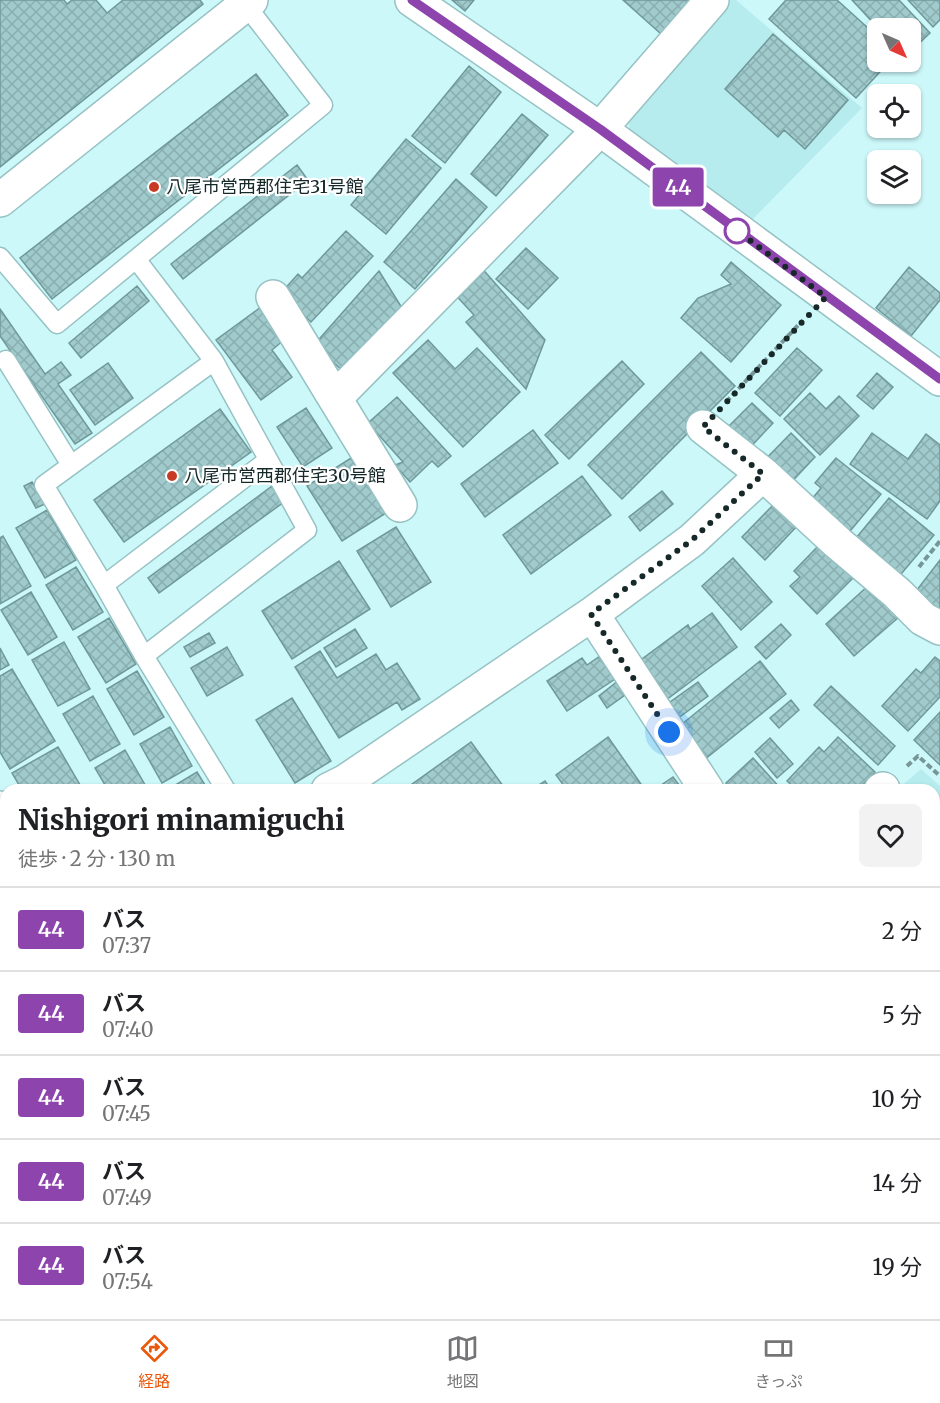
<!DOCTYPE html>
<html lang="ja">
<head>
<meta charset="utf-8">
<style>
  :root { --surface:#fff; --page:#f2f2f2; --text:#202124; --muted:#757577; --line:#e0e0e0; --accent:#ea580c }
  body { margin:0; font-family:Merriweather,"Noto Sans JP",serif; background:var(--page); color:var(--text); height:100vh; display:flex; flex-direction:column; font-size:22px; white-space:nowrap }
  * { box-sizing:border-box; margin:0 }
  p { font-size:20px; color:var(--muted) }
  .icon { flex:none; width:33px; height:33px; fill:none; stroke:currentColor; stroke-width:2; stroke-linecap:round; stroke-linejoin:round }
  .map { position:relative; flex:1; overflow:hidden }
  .details { position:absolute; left:0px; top:784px; width:940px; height:536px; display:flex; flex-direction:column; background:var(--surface); border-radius:18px 18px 0 0; box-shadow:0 2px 4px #0004 }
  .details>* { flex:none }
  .badge { padding:0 12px; border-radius:4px; font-size:21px; line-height:39px }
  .needle { width:39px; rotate:135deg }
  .buttons { position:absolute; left:867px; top:18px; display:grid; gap:12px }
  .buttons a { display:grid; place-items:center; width:54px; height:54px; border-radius:9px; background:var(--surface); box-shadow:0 2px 4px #0004; font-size:30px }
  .you { position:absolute; width:30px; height:30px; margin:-15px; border:4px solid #fff; border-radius:50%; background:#1a73e8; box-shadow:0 0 0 9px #1a73e833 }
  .map>.badge { position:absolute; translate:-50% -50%; box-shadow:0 0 0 3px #fff }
  .round { display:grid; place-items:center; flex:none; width:63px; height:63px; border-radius:9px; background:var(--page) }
  .headline { display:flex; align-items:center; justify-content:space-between; height:102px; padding:0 18px }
  h1 { font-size:28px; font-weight:800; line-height:45px }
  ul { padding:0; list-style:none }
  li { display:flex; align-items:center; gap:18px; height:84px; padding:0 18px; border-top:2px solid var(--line) }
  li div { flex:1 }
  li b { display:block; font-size:22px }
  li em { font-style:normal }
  li .badge { min-width:66px; font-weight:700; text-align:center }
  .tab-bar { display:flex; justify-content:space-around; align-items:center; height:84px; border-top:2px solid var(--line); background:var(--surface); font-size:16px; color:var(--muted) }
  .tab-bar a { display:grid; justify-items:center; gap:3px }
  .tab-bar .selected { color:var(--accent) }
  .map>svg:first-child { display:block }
  .built { fill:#b7ecef }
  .park { fill:url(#park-crowns) }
  .building { fill:url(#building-cross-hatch); stroke:#6f989a; stroke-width:1.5 }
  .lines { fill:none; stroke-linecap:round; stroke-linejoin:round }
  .service-casing { stroke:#97c2c4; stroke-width:21 }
  .minor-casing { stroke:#97c2c4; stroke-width:36 }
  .path { stroke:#779698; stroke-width:4; stroke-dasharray:6 3; stroke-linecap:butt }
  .service { stroke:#fff; stroke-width:18 }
  .minor { stroke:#fff; stroke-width:33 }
  .line-casing { stroke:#fff; stroke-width:14 }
  .line { stroke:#8e44ad; stroke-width:9 }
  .walk { stroke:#172829; stroke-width:6; stroke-dasharray:0 10.8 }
  .poi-dot { fill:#c73b26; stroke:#fff; stroke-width:2 }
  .stop-dot { fill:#fff; stroke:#8e44ad; stroke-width:3 }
  .labels { text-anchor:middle; stroke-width:4.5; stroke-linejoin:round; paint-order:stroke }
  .poi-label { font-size:18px; fill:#172829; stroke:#fff; text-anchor:start }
</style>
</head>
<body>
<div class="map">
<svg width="940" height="1319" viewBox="0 0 940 1319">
  <defs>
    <pattern id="park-crowns" width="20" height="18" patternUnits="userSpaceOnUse" patternTransform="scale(1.5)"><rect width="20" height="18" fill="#78d2d7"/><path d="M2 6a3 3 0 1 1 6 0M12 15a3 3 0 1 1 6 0" fill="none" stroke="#67b4b9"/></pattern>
    <pattern id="building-cross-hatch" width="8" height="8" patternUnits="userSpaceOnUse" patternTransform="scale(1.5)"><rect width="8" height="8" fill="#a0cacc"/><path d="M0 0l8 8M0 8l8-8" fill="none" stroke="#89aeaf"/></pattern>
  </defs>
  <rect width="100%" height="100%" fill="#ccf8fa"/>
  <path class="built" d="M729 0H736L862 108 751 221 630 133 628 117Z
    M921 769 940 786V906L935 911 934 790H897Z
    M934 1009 940 1015V1066L935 1070Z
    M0 1292 6 1301V1314H14L18 1319H0Z"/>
  <path class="park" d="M491 1314H617L612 1319H486Z"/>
  <path class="building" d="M0 0H64L67 4 72 0H96L107 13 123 0H200L203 4 0 167Z
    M452 0H474L465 11Z
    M623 0H691L661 34Z
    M786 0H837L878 37V62H889L856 98 769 19Z
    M852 0H899L930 33 910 52V28H878Z
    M908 0H940V20L933 27Z
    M773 34 848 100 805 149 784 130 778 137 725 89Z
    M469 66 501 92 445 163 412 136Z
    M256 74 288 115 52 299 20 258Z
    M522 114 548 135 496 196 471 174Z
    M406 139 441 168 386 234 351 205Z
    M297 165 308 180 183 279 171 264Z
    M456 179 487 207 415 289 384 262Z
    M346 231 373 256 311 322 281 293 298 274 302 278Z
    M526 248 558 278 528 309 496 279Z
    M731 262 781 305 731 362 681 318 698 298 731 284 721 275Z
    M479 265 545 340 526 389 466 322 474 315 451 290Z
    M909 267 940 293V300L911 336 876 308Z
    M379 271 402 308 345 373 314 345Z
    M137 286 149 301 81 358 69 343Z
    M261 307 285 339 272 350 292 377 261 400 216 340Z
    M0 309 45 374 61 362 71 375 58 384 92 433 75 444 0 336Z
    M428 340 455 369 477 348 520 392 463 447 393 373Z
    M797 348 822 370 780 416 755 393Z
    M701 352 735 386 622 499 588 465Z
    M622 361 644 384 569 459 545 435Z
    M108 363 133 398 95 425 70 390Z
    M877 373 893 387 873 409 857 396Z
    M810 393 826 409 839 396 859 416 820 455 784 419Z
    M397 397 451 456 438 467 432 461 410 482 395 465 403 462 368 423Z
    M752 403 773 423 743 455 721 434Z
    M306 408 332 448 303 467 277 427Z
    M220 409 251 452 124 542 94 500Z
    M533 430 558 463 485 517 461 484Z
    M791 433 815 457 785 489 760 465Z
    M872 433 908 459 926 434 940 445V501L927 519 850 464Z
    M351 458 386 513 342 541 307 486Z
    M836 458 881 494 846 536 807 505 821 488 815 483Z
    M582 476 611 515 531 574 503 535Z
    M32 482 45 504 36 508 24 486Z
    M272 486 284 502 159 593 148 578Z
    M662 491 673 504 640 531 629 517Z
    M889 498 934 535 896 580 852 543Z
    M776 502 799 524 765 560 742 537Z
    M47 510 76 560 45 578 16 528Z
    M396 527 431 582 391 607 357 551Z
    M3 536 31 586 0 604V538Z
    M822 542 855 576 817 614 790 586 800 577 794 571Z
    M733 558 772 602 741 630 702 586Z
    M940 560V608L936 613 913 595Z
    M339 561 370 609 292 659 262 611Z
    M76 567 103 612 73 630 46 585Z
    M870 584 899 617 854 656 826 624Z
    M31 592 57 637 28 655 1 610Z
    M712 613 737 647 662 703 634 665 688 625 690 629Z
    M109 618 136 664 106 683 78 637Z
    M781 624 791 635 766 659 755 647Z
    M355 629 367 648 336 667 324 648Z
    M209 633 215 643 190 657 184 647Z
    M64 642 90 689 58 706 32 660Z
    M227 647 243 675 207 696 191 668Z
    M0 648 9 665 0 670Z
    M320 651 337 678 376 654 386 670 397 663 420 699 402 710 397 702 339 738 295 667Z
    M600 656 615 679 567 711 547 681 582 658 587 665Z
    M935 657 940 661V697L908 731 882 706 916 669 921 673Z
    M760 661 786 694 704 760 677 728Z
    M12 669 55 741 10 769 0 752V676Z
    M137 671 164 717 134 735 107 689Z
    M619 680 629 692 607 708 599 696Z
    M698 682 708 696 677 719 666 705Z
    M831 686 895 746 878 765 814 705Z
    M93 696 120 744 90 761 63 714Z
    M292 698 331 761 295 783 256 720Z
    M791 700 799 710 779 728 770 718Z
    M940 712V765L914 740Z
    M170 727 192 766 162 783 140 744Z
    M608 737 641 784 632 790H567L556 775Z
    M838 737 875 772 858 790H797L787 781 819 747 824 752Z
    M770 738 793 764 777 778 755 752Z
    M471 742 506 790H410L408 787Z
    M58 747 83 790H22L12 773Z
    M125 750 148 790H108L95 768Z
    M753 758 782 790H733L726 783Z
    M197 772 208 790H167Z
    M673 777 683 790H654Z
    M545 781 551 790H531Z
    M934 840 940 846V895L934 900Z
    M6 853V867L0 869V855Z
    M6 879V900L0 902V881Z
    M934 942 940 948V1000L934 994Z
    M940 1046V1060L934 1065V1050Z"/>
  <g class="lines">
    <defs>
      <path id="service" d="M0 257 57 324 323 105 245 4
        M136 259 214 361 44 485 104 585 144 656 226 790
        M6 360 71 465
        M104 585 268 460
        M144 656 307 530 214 361"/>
      <path id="minor" d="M412 0 600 129 940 379
        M0 200 251 0
        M273 297 400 505
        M335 398 600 129 712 0
        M703 427 763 474 838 543 897 593 923 619 940 628
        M592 614 707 790
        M328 790 346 781 592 614 692 540 763 474
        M881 790 883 789
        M0 808 6 818
        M0 933 6 931
        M0 1016 6 1033
        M0 1104 6 1075
        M934 1191 940 1190
        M732 1314 736 1319
        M650 1319 655 1314"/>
    </defs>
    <use href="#service" class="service-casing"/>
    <use href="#minor" class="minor-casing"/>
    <path class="path" d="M726 402 803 320
      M919 567 940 541
      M907 766 918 756 940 776"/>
    <use href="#service" class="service"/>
    <use href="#minor" class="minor"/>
  </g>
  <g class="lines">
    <defs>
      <path id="line" d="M412 0 600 129 940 379"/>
    </defs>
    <use href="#line" class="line-casing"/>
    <use href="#line" class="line"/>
    <path class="walk" d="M669 732 591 614 692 540 763 474 703 427 826 297 732 227 737 231"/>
  </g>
  <g class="poi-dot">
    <circle cx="154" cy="187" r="6"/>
    <circle cx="172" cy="476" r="6"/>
  </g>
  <circle class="stop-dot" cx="737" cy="231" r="12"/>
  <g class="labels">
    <g class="poi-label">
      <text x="166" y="193">八尾市営西郡住宅31号館</text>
      <text x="184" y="482">八尾市営西郡住宅30号館</text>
    </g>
  </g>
</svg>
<div class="buttons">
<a><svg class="needle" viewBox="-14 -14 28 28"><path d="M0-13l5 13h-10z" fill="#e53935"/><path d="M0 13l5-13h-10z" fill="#757577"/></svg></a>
<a><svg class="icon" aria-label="locate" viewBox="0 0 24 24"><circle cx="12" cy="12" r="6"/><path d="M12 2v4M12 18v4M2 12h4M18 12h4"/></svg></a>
<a><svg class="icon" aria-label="layers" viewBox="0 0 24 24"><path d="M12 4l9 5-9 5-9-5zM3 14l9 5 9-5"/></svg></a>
</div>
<div class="you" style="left:669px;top:732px"></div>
<b class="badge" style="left:678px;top:187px;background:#8e44ad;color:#fff">44</b>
<section class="details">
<div class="headline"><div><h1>Nishigori minamiguchi</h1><p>徒歩 · 2 分 · 130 m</p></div><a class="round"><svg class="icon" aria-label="heart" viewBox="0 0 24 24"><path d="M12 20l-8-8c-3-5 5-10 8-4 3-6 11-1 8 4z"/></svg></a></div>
<ul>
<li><span class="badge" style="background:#8e44ad;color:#fff">44</span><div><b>バス</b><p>07:37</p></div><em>2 分</em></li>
<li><span class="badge" style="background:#8e44ad;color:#fff">44</span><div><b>バス</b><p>07:40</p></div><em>5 分</em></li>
<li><span class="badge" style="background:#8e44ad;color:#fff">44</span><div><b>バス</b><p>07:45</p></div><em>10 分</em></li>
<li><span class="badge" style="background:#8e44ad;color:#fff">44</span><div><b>バス</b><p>07:49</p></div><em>14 分</em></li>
<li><span class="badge" style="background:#8e44ad;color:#fff">44</span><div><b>バス</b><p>07:54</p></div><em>19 分</em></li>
</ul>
</section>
</div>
<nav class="tab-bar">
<a class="selected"><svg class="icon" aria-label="directions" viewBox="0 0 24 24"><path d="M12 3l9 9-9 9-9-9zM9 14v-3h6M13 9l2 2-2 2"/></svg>経路</a>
<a><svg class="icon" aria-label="map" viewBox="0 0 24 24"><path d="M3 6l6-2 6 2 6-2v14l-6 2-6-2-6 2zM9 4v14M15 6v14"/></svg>地図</a>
<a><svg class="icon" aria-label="tickets" viewBox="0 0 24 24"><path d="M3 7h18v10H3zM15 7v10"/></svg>きっぷ</a>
</nav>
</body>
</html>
